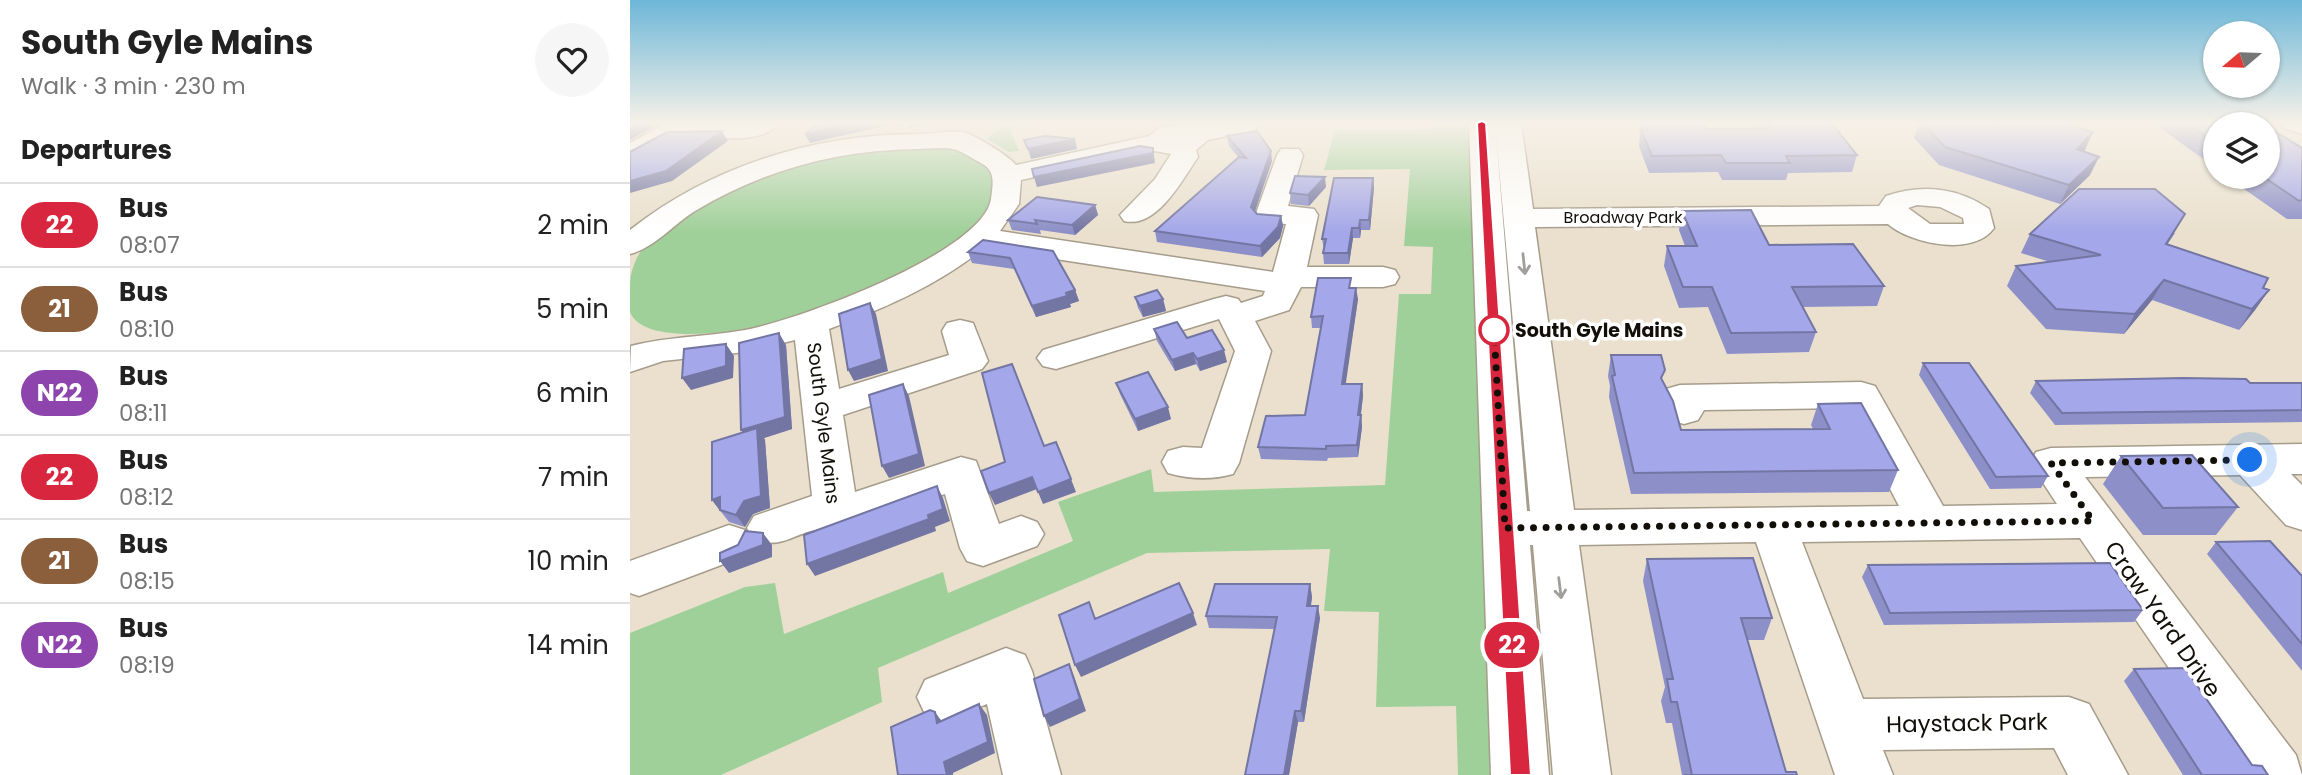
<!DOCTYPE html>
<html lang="en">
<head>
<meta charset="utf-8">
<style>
  :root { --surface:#fff; --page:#f6f6f6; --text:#222; --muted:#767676; --line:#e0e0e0 }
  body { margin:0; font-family:Poppins,sans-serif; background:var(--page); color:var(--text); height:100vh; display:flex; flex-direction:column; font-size:26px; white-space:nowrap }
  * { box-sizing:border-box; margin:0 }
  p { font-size:23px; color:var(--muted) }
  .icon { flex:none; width:38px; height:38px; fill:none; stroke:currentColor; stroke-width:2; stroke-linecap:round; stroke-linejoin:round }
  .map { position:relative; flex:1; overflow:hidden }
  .drawer { display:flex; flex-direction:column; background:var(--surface); width:630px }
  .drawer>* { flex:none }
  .badge { padding:0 14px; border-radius:23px; font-size:24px; line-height:46px }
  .needle { width:46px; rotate:251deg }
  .buttons { position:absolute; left:1573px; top:21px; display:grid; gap:14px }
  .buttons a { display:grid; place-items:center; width:77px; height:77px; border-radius:50%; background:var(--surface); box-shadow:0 2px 5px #0004; font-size:35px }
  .you { position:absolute; width:35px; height:35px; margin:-18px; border:5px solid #fff; border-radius:50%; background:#1a73e8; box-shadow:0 0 0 10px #1a73e833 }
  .map>.badge { position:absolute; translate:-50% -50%; box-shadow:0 0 0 4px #fff }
  h2 { padding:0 21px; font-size:26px; line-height:63px }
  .round { display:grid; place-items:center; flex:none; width:74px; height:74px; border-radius:37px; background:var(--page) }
  .head { display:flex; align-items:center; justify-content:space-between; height:119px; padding:0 21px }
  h1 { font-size:33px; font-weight:700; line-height:52px }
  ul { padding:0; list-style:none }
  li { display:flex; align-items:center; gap:21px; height:84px; padding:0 21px; border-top:2px solid var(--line) }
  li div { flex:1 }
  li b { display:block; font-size:26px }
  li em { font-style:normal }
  li .badge { min-width:77px; font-weight:700; text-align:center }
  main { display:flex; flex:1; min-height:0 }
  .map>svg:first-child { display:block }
  .green { fill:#a0d09a }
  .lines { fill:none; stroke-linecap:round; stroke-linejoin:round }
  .minor-casing { stroke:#a69c8b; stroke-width:3 }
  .minor { fill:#fff; fill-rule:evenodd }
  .wall { fill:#8d90c8 }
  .shaded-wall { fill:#7375a3 }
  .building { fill:#a4a7e9; stroke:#7375a3; stroke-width:2 }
  .oneway { stroke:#a09f9c }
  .line { fill:#d7263d; stroke:#fff; stroke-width:2 }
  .walk { stroke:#120f08; stroke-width:7; stroke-dasharray:0 12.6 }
  .stop-dot { fill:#fff; stroke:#d7263d; stroke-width:3.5 }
  .labels { text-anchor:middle; stroke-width:7; stroke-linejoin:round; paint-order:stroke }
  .far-street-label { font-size:16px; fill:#120f08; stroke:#fff }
  .stop-label { font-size:19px; font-weight:bold; fill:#120f08; stroke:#fff; text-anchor:start }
  .street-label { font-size:19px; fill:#120f08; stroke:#fff }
  .near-street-label { font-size:23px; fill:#120f08; stroke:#fff }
</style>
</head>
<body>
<main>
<section class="drawer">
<div class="head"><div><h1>South Gyle Mains</h1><p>Walk · 3 min · 230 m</p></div><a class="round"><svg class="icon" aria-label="heart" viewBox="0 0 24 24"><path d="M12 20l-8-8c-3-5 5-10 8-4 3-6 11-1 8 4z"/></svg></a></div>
<h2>Departures</h2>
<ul>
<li><span class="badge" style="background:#d7263d;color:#fff">22</span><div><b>Bus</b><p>08:07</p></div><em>2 min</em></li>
<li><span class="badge" style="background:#8b5e3c;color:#fff">21</span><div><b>Bus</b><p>08:10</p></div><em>5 min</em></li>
<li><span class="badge" style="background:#8e44ad;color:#fff">N22</span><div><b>Bus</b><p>08:11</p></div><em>6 min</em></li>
<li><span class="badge" style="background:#d7263d;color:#fff">22</span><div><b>Bus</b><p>08:12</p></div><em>7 min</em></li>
<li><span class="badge" style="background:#8b5e3c;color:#fff">21</span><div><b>Bus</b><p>08:15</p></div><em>10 min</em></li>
<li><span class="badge" style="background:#8e44ad;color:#fff">N22</span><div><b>Bus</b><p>08:19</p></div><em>14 min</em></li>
</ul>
</section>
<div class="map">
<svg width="1672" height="775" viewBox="0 0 1672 775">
  <rect width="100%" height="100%" fill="#eae0cd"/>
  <path class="green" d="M374 123H405L380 129 389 151 379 152 357 139Z
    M803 123H839L864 775H828L826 706 746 707 749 612 694 611 700 549 517 553 248 668 252 702 91 775H0V633L115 587 145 583 154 634 313 572 318 593 443 541 428 502 521 469 524 492 755 485 769 294H801L803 247 774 246 780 169 694 170 705 130 802 129Z
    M307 147C331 152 374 160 366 193 352 256 214 304 156 320 126 329 15 350 0 312 0 305 0 293 0 285 0 260 20 234 40 220 54 210 73 204 88 197 107 187 126 176 145 169 198 149 253 148 307 147Z"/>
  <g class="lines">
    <defs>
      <path id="minor" d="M36 123H148C132 148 74 134 48 138 31 140 17 159 0 163V143Z
        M557 123C580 129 607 117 629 125L625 130 578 140 566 150 568 157C552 180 527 229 494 221L490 215 525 179 541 154 525 151 391 180 389 204 370 231 643 272 656 224 629 222 625 216 647 155 651 149H669L673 155 658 206 684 209 688 215 677 267H753L765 270 769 277 765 284 753 287H671L659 310 625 321 641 351 609 463 603 474C582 480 559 479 538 473L532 462 538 451 553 447 572 448 605 351 589 319 426 369 413 366 407 358 413 350 584 299 596 296 608 299 611 303 633 296 635 291 354 248C308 285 255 308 199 329L209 389 319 355 312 331 317 323 330 320 343 323 358 361 352 369 213 415 225 492 331 457 346 461 369 524 391 516 407 522 414 534 407 546 353 566 337 561 330 548 315 494 206 532C173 521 160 552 124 540L117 528 124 516 182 496 165 340 115 352 33 361 0 372 1 346C39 336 77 337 115 330 165 321 353 253 361 199 363 183 366 171 351 163 343 159 330 150 323 149 312 147 298 149 286 149 207 150 133 170 65 211 44 224 24 248 0 254V230C82 165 186 134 289 134 303 134 318 131 332 132 342 133 379 156 386 165L519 136 531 127Z
        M839 123H865L897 511H900L865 123H891L903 209 1249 206 1256 196C1291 184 1327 187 1359 209L1364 228C1344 257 1281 244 1258 224L905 227 944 510 1269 506 1218 408 1074 410 1068 420 1054 424 1040 420 1030 398 1036 389 1050 385 1231 382 1245 386 1313 506 1427 504 1400 463 1406 452 1421 448 1672 444V474H1661L1672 485V530L1656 525 1610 475 1455 477 1666 755 1672 775H1612L1450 538 1172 542 1233 699 1439 697 1459 704 1498 775H1438L1424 748 1253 750 1263 775H1205L1126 542 949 545 981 775H923L903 545H900L919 775H861ZM1287 205 1310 207 1333 218 1334 224H1300L1278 208Z
        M1651 123H1672V134L1654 128Z
        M99 525 115 530 122 543 115 556 9 596 0 593V561Z
        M376 648 395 655 402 671 431 775H373L357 704 314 721 295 714 287 697 295 680Z"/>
    </defs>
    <use href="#minor" class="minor-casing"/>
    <use href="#minor" class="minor"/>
  </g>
  <path class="wall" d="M1007 123H1074L1077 129H1126L1122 123H1195L1227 155 1222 172 1158 173 1156 180H1092L1088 172 1019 173 1009 146 1010 132Z
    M1289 123H1356L1455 150 1453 152 1460 175 1430 204 1309 165 1284 138Z
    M1523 123H1633L1586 124V168Z
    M597 136 642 161 625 211 627 214 651 216 653 226 650 238 632 257 527 242 525 231 609 158 599 146Z
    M1672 148V219H1657L1597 177H1638Z
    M743 178 744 188 740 230H731L730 238H723L719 264H694L693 253 694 250 692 239Z
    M696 187 679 206 661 204 660 193Z
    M465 205 468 215 445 235 410 230 411 234 382 230 378 220Z
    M1052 211 1139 245 1254 286 1247 306 1172 307 1186 332 1179 352 1097 354 1078 307 1049 308 1034 266 1037 246H1055L1049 230Z
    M1545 233 1537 245 1639 290 1625 310 1609 330 1522 300 1494 334 1416 329 1377 286 1386 266 1420 262 1391 253 1400 234Z
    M353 240 445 290 449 301 440 304 441 307 406 317 384 269 342 263 338 252Z
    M722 288 728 299 715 384H732L733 396 731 415 732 427 728 457 698 458 697 461 631 459 628 447 675 415 691 328H682L681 317Z
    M505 297 533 299 536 311 513 317 508 308Z
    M524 329 557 338 597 362 570 371 566 364 545 371 527 341Z
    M156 345 162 429 134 438 135 440 140 508 123 514 115 527 99 522 82 500 113 433 111 430Z
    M981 355 1033 382 1051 430 1183 429 1181 425 1188 404 1268 470 1259 492 1001 494 979 397 980 386 978 376Z
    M1293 363 1418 476 1411 488 1360 489 1289 375Z
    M1406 381 1672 383V422L1425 425 1400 393Z
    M486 383 541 419 508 431 490 394Z
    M1491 456 1608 507 1586 535H1513L1473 484Z
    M1586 542 1672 576V671L1577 554Z
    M1017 559 1142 618 1134 640H1117L1156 772 1167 775H1052L1042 723H1036L1031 701 1035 687 1013 581Z
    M1238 565 1513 610 1504 622 1254 625 1232 577Z
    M680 584 682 597 681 606 690 618 674 722H668L659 775H615L645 629 579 628 576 616Z
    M1504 669 1622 765 1638 775H1553L1494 681Z"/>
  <path class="shaded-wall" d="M7 123H31L0 140V127Z
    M220 123 264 124 180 143 175 134Z
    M266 123H275L276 124 267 127Z
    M278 123H299L280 128Z
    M92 131 98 141 42 181 0 193V181Z
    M1463 132 1455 150 1438 167 1447 149Z
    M445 139 447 149 401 159 398 149Z
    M523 148 525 163 407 187 404 177Z
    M641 151 642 161 623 217 621 207Z
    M1469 157 1460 175 1430 204 1439 185Z
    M695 177 696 187 679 206 678 195Z
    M743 178 744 188 740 230 739 220Z
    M465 205 468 215 445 235 442 225Z
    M651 216 653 226 650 238 632 257 630 246Z
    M730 220 731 230 730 238 729 228Z
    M722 228 723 238 719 264 718 253Z
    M1534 280 1522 300 1494 334 1505 314Z
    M726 288 728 299 714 396 712 384Z
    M445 290 449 301 440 304 441 307 406 317 402 306Z
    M1639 290 1625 310 1609 330 1622 309Z
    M533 299 536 311 513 317 510 306Z
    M240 303 246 314 258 371 224 381 218 370Z
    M149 333 156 345 162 429 134 438 135 440 140 508 123 514 115 527 106 515 119 442 111 430Z
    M96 344 104 356 103 378 61 390 52 378Z
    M594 350 597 362 570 371 567 359Z
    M563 353 566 364 545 371 542 360Z
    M273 384 279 396 295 466 259 478 252 466Z
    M732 384 733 396 729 427 728 415Z
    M538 407 541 419 508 431 505 419Z
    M731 415 732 427 728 457 727 445Z
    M402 477 407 489 365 505 359 493Z
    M441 479 446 492 413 504 408 492Z
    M307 486 313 498 320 521 305 527 306 531 185 576 177 564 298 515Z
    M90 497V510L91 512 82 500Z
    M133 533 142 545V557L99 573 90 561Z
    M680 584 682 597 679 618 677 606Z
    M688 606 690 618 674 722 671 711Z
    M563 613 567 625 451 677 445 665Z
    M439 664 444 676 456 711 420 727 414 716Z
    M349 704 357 715 365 753 323 773V775H317L314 762Z
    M665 711 668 722 659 775H654Z
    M305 712 313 723H307Z"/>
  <path class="building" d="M188 123H220L175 134Z
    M1015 123H1074L1077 129 1140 128 1136 123H1195L1196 125H1203L1227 155 1156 156 1160 163H1096L1091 155 1022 156 1011 130H1018Z
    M1292 123H1356L1368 126 1372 123H1431L1463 132 1447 149 1469 157 1439 185 1315 147Z
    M1556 123H1633L1634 124H1586V143Z
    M1638 127 1672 148V200L1669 201 1634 177H1638Z
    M92 131 36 171 0 181V152L37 132Z
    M627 131 641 151 621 207 627 214 651 216 648 227 630 246 525 231 609 157 616 158 597 136Z
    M415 136 445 139 398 149 394 140Z
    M510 146 523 148V153L404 177 402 169Z
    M665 176 695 177 678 195 660 193Z
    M704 178H743L739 220H730L729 228H722L718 253H693L696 239H692Z
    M1449 189H1525L1555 214 1536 244 1638 278 1633 288 1639 290 1622 309 1534 280 1505 314 1426 309 1386 266 1471 255 1400 234Z
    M407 197 465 205 442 225 405 220 407 224 378 220Z
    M1121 210 1139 245 1223 244 1254 286 1162 287 1186 332 1101 333 1082 287H1053L1037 246H1067L1052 211Z
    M353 240 423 251 445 290 436 293 437 296 402 306 380 258 338 252Z
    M688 278H721L719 288H726L712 384H732L728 415H731L727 445 696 446V449L628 447 636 416 675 415 693 316 681 317Z
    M527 290 533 299 510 306 505 297Z
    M240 303 252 359 218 370 209 314Z
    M547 322 557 338 582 330 594 350 567 359 563 353 542 360 524 329Z
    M149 333 155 417 111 430 109 343Z
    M96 344V366L52 378 54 349Z
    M981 355H1031L1035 370 1031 378 1043 401 1051 430 1200 429 1188 404 1231 403 1268 470 1004 473 982 376 985 375Z
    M1293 363H1339L1418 476 1366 477Z
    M382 364 414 446 426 442 441 479 408 492 402 477 359 493 351 471 375 462 352 373Z
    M518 372 538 407 505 419 486 383Z
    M1553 378 1616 379 1620 383H1672V410L1432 413 1406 381Z
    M273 384 289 454 252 466 239 395Z
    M127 428 131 496 114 501 106 515 90 510V497L82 500V442Z
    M1562 455 1608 507 1533 508 1491 456Z
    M307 486 313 509 298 515 299 519 177 564 174 535Z
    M115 531 133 533V545L90 561V553L108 545Z
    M1640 541 1672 576V644L1586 542Z
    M1123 558 1142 618H1111L1156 772H1166L1167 775H1054H1062L1047 702H1041L1037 679H1043L1017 559Z
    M1480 563 1513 610 1260 613 1238 565Z
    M549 583 563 613 445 665 429 615 459 602 465 619Z
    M585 584H680L677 606H688L671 711H665L654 775H615L647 617 576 616Z
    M439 664 450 699 414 716 404 679Z
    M1555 668 1622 765 1632 766 1638 775H1572L1504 669Z
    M349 704 358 742 314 762 317 775H268L261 727 300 710 305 712 307 723Z"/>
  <defs><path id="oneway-shaft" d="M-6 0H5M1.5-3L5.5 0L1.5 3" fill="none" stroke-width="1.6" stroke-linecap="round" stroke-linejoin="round" transform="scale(1.75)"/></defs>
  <g class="oneway">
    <use href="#oneway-shaft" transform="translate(894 264) rotate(84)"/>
    <use href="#oneway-shaft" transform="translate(930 588) rotate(83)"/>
  </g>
  <linearGradient id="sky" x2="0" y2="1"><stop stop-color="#6db7d8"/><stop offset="0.53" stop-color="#f6f1e8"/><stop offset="1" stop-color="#f6f1e8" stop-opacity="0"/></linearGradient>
  <rect width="1672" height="232" fill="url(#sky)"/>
  <path class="line" d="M852 121 856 123 901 775H880L847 123Z"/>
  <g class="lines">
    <path class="walk" d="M864 330 875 528 1463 521 1421 463 1620 460"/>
  </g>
  <circle class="stop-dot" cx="864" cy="330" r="14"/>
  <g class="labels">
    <g class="far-street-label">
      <text x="993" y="223">Broadway Park</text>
    </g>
    <g class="stop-label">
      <text x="885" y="337">South Gyle Mains</text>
    </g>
    <g class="street-label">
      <text transform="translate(194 423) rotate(83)" y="7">South Gyle Mains</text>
    </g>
    <g class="near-street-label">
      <text transform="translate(1533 619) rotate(55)" y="8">Craw Yard Drive</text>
      <text transform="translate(1337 723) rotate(-1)" y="8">Haystack Park</text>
    </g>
  </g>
</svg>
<div class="buttons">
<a><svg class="needle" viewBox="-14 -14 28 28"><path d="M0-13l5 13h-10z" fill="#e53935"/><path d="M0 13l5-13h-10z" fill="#767676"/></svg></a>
<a><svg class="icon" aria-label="layers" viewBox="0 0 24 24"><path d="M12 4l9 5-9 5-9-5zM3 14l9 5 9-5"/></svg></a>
</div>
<div class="you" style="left:1620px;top:460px"></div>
<b class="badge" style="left:882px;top:645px;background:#d7263d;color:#fff">22</b>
</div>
</main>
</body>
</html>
